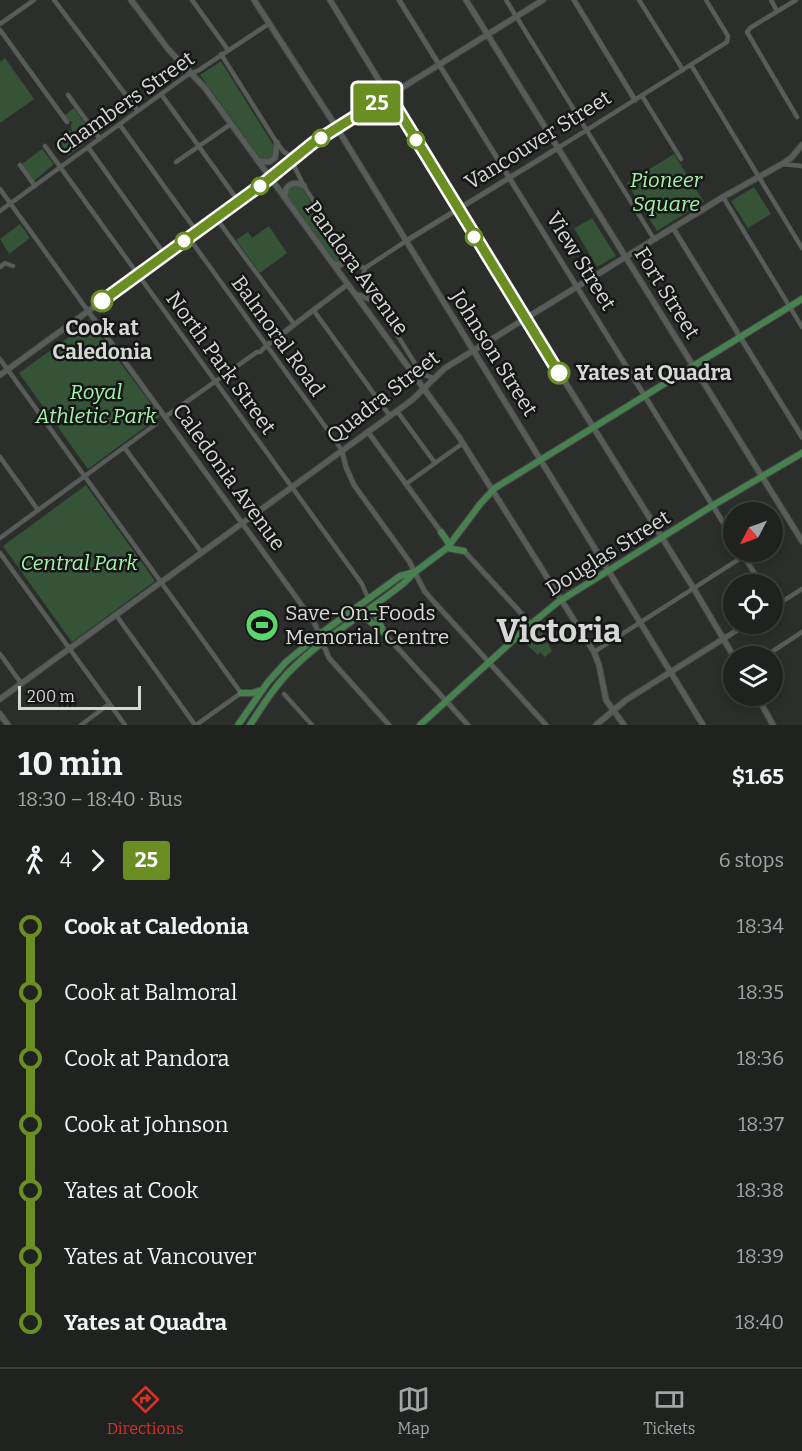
<!DOCTYPE html>
<html lang="en">
<head>
<meta charset="utf-8">
<style>
  :root { --surface:#202220; --page:#2d2f2d; --text:#f1f3f6; --muted:#a2a4a5; --line:#3d3f3e; --accent:#d93025 }
  body { margin:0; font-family:Bitter,serif; background:var(--page); color:var(--text); height:100vh; display:flex; flex-direction:column; font-size:22px; white-space:nowrap }
  * { box-sizing:border-box; margin:0 }
  p { font-size:20px; color:var(--muted) }
  .icon { flex:none; width:33px; height:33px; fill:none; stroke:currentColor; stroke-width:2; stroke-linecap:round; stroke-linejoin:round }
  .map { position:relative; height:725px; overflow:hidden }
  .drawer { display:flex; flex-direction:column; background:var(--surface); flex:1 }
  .drawer>* { flex:none }
  .badge { padding:0 12px; border-radius:4px; font-size:21px; line-height:39px }
  .needle { width:39px; rotate:229deg }
  .buttons { position:absolute; left:723px; top:502px; display:grid; gap:12px }
  .buttons a { display:grid; place-items:center; width:60px; height:60px; border-radius:50%; background:var(--surface); box-shadow:0 3px 9px #0003,0 0 0 2px var(--line); font-size:30px }
  .scale { position:absolute; left:18px; bottom:15px; width:123px; box-sizing:border-box; padding-left:6px; border:3px solid #d6d8d6; border-top:0; font-size:16px; line-height:21px; white-space:nowrap; color:#d6d8d6; -webkit-text-stroke:4px #151615; paint-order:stroke }
  .map>.badge { position:absolute; translate:-50% -50%; box-shadow:0 0 0 3px #fff }
  .legs { display:flex; align-items:center; gap:9px; height:66px; padding:0 18px; font-size:20px }
  .legs p { margin-inline-start:auto }
  .overview { display:flex; align-items:center; justify-content:space-between; height:102px; padding:0 18px }
  h1 { font-size:33px; font-weight:700; line-height:45px }
  ul { padding:0 18px; list-style:none }
  li { display:flex; align-items:center; gap:21px; height:66px; font-size:22px }
  li i { display:grid; place-items:center; width:9px; height:100%; margin:0 8px; background:currentColor }
  li i::after { content:''; width:15px; height:15px; margin:-8px; border:4px solid; border-radius:50%; background:var(--surface) }
  li p { margin-inline-start:auto }
  li:first-child i { background:linear-gradient(#0000 50%,currentColor 0) }
  li:last-child i { background:linear-gradient(currentColor 50%,#0000 0) }
  .dock { display:flex; justify-content:space-around; align-items:center; height:84px; border-top:2px solid var(--line); background:var(--surface); font-size:16px; color:var(--muted) }
  .dock a { display:grid; justify-items:center; gap:3px }
  .dock .active { color:var(--accent) }
  .map>svg:first-child { display:block }
  .green { fill:#355437 }
  .lines { fill:none; stroke-linecap:round; stroke-linejoin:round }
  .minor-casing { stroke:#464946; stroke-width:5 }
  .tertiary-casing { stroke:#464946; stroke-width:6 }
  .secondary-casing { stroke:#464946; stroke-width:7 }
  .primary-casing { stroke:#464946; stroke-width:8 }
  .minor { stroke:#595d59; stroke-width:4 }
  .tertiary { stroke:#595d59; stroke-width:4.5 }
  .secondary { stroke:#595d59; stroke-width:5 }
  .primary { stroke:#46814f; stroke-width:6 }
  .line-1-casing { stroke:#fff; stroke-width:14 }
  .line-1 { stroke:#6b8e23; stroke-width:9 }
  .stop-1-dot { fill:#fff; stroke:#6b8e23; stroke-width:3 }
  .labels { text-anchor:middle; stroke-width:5; stroke-linejoin:round; paint-order:stroke }
  .street-label { font-size:21px; fill:#d6d8d6; stroke:#151615 }
  .park-label { font-size:21px; font-style:italic; fill:#a2f2a8; stroke:#151615 }
  .stop-label { font-size:21px; font-weight:bold; fill:#d6d8d6; stroke:#151615 }
  .poi-label { font-size:21px; fill:#d6d8d6; stroke:#151615; text-anchor:start }
  .town-label { font-size:33px; font-weight:bold; fill:#d6d8d6; stroke:#151615 }
</style>
</head>
<body>
<div class="map">
<svg width="802" height="725" viewBox="0 0 802 725">
  <rect width="100%" height="100%" fill="#2b2e2b"/>
  <path class="green" d="M5 58 34 99 0 123V62Z
    M220 62 222 63 274 146C276 152 274 156 269 160L260 158 200 75Z
    M74 108 94 136 68 156 56 139 69 130 72 132 71 124 73 122 67 120 64 116Z
    M42 149 54 164 34 181 22 164Z
    M674 154 704 202 657 231 627 183Z
    M291 186H299L302 188 343 255 342 262H336L329 253 288 197 287 191Z
    M754 187 771 214 748 228 731 201Z
    M592 218 616 256 597 267 571 223 575 228Z
    M20 224 30 238 9 254 0 239Z
    M269 226 287 253 260 273 236 240 248 232 252 238Z
    M90 322 160 416 88 469 19 373Z
    M86 485 155 581 72 642 3 546Z
    M540 629 552 651 545 657 540 652 538 655 526 644Z"/>
  <g class="lines">
    <defs>
      <path id="minor" d="M54 0 138 111
        M192 0 228 50
        M506 0 654 239
        M639 0 683 70
        M771 0 777 11
        M796 0 750 28 747 32 797 117
        M0 24 34 0
        M0 30 67 122
        M221 54 277 143 284 152 295 158 294 166 304 186 349 257 355 265 365 268
        M691 65 802 248
        M161 94 239 202
        M68 95 100 139
        M642 96 681 159
        M120 125 197 232
        M45 146 362 584 368 598
        M88 147 165 255
        M558 148 727 42 728 36 706 0
        M176 162 231 124
        M782 164 802 166
        M20 165 35 186
        M0 189 88 311
        M723 197 802 327
        M0 211 186 76 199 70 270 23
        M216 218 294 324
        M189 238 335 440 342 451
        M0 267 5 263 13 266
        M365 268 362 278 419 370 422 374 433 378
        M365 268 406 241
        M314 311 390 416
        M0 359 241 693 196 725
        M397 411 435 463
        M165 417 257 352H260L266 346
        M124 447 202 553
        M0 457 38 510
        M406 484 463 443
        M0 538 156 424
        M0 553 125 725
        M775 606 802 589
        M116 615 195 725
        M594 652 744 556
        M0 654 21 683
        M764 657 802 632
        M284 694 312 725
        M81 725 109 704"/>
      <path id="tertiary" d="M399 0 734 540
        M574 0 635 100
        M673 228 802 437
        M406 241 558 148
        M88 311 314 622 329 658 389 725
        M266 346 348 284
        M368 432 441 532
        M342 451 346 467 354 485 409 561 425 592 546 725
        M464 551 531 624
        M741 552 762 585
        M772 602 775 606 772 607
        M383 632 468 725
        M723 639 747 624"/>
      <path id="secondary" d="M131 0 168 49 205 88 459 437 594 652 599 665 606 700 624 725
        M254 0 337 128 703 725
        M330 0 458 210 694 589 734 657
        M466 0 802 541
        M258 161 269 162 275 158 277 143
        M285 196 286 189C291 182 297 182 304 186
        M334 264 340 265 344 262 346 253
        M358 295 376 301
        M0 375 247 196 313 143 543 0
        M757 696 773 725
        M0 699 412 400 445 368 723 197 782 164 791 158 802 145
        M0 714 8 725
        M596 725 626 700 723 639"/>
      <path id="primary" d="M441 532 450 545
        M447 548 464 551
        M377 604 375 612 383 631
        M358 619H367L383 632
        M241 693H252L262 690
        M238 725 268 682 286 662 320 634 400 576 415 572
        M250 725C263 705 276 684 294 667 327 635 368 612 404 583L415 572 447 548 481 503 495 488 802 299
        M420 725 531 624 558 602 712 506 802 453"/>
    </defs>
    <use href="#minor" class="minor-casing"/>
    <use href="#tertiary" class="tertiary-casing"/>
    <use href="#secondary" class="secondary-casing"/>
    <use href="#primary" class="primary-casing"/>
    <use href="#minor" class="minor"/>
    <use href="#tertiary" class="tertiary"/>
    <use href="#secondary" class="secondary"/>
    <use href="#primary" class="primary"/>
  </g>
  <g class="lines">
    <defs>
      <path id="line-1" d="M102 301 265 182 313 143 389 95 559 373"/>
    </defs>
    <use href="#line-1" class="line-1-casing"/>
    <use href="#line-1" class="line-1"/>
  </g>
  <defs>
    <symbol id="stadium-disc" viewBox="-11 -11 22 22"><circle r="9.5" fill="#5cd56d" stroke="#151615"/><path d="M0-5a6.5 5 0 1 0 0 10a6.5 5 0 1 0 0-10ZM-3.5-1.8h7v3.6h-7Z" fill="#111"/></symbol>
  </defs>
  <g fill-rule="evenodd">
    <use href="#stadium-disc" x="243" y="606" width="38" height="38"/>
  </g>
  <g class="stop-1-dot">
    <circle cx="321" cy="138" r="8"/>
    <circle cx="416" cy="140" r="8"/>
    <circle cx="260" cy="186" r="8"/>
    <circle cx="474" cy="237" r="8"/>
    <circle cx="184" cy="241" r="8"/>
    <circle cx="102" cy="301" r="10"/>
    <circle cx="559" cy="373" r="10"/>
  </g>
  <g class="labels">
    <g class="street-label">
      <text transform="translate(125 103) rotate(-35)" y="7">Chambers Street</text>
      <text transform="translate(538 140) rotate(-32)" y="7">Vancouver Street</text>
      <text transform="translate(581 261) rotate(58)" y="7">View Street</text>
      <text transform="translate(357 268) rotate(54)" y="7">Pandora Avenue</text>
      <text transform="translate(667 293) rotate(58)" y="7">Fort Street</text>
      <text transform="translate(278 336) rotate(54)" y="7">Balmoral Road</text>
      <text transform="translate(494 353) rotate(58)" y="7">Johnson Street</text>
      <text transform="translate(221 363) rotate(54)" y="7">North Park Street</text>
      <text transform="translate(383 397) rotate(-38)" y="7">Quadra Street</text>
      <text transform="translate(229 477) rotate(54)" y="7">Caledonia Avenue</text>
      <text transform="translate(608 553) rotate(-32)" y="7">Douglas Street</text>
    </g>
    <g class="park-label">
      <text x="666" y="187">Pioneer<tspan x="666" dy="24">Square</tspan></text>
      <text x="96" y="399">Royal<tspan x="96" dy="24">Athletic Park</tspan></text>
      <text x="79" y="570">Central Park</text>
    </g>
    <g class="stop-label">
      <text x="102" y="335">Cook at<tspan x="102" dy="24">Caledonia</tspan></text>
      <text x="576" y="380" text-anchor="start">Yates at Quadra</text>
    </g>
    <g class="poi-label">
      <text x="285" y="620">Save-On-Foods<tspan x="285" dy="24">Memorial Centre</tspan></text>
    </g>
    <g class="town-label">
      <text x="559" y="642">Victoria</text>
    </g>
  </g>
</svg>
<div class="buttons">
<a><svg class="needle" viewBox="-14 -14 28 28"><path d="M0-13l5 13h-10z" fill="#e53935"/><path d="M0 13l5-13h-10z" fill="#a2a4a5"/></svg></a>
<a><svg class="icon" aria-label="locate" viewBox="0 0 24 24"><circle cx="12" cy="12" r="6"/><path d="M12 2v4M12 18v4M2 12h4M18 12h4"/></svg></a>
<a><svg class="icon" aria-label="layers" viewBox="0 0 24 24"><path d="M12 4l9 5-9 5-9-5zM3 14l9 5 9-5"/></svg></a>
</div>
<div class="scale">200 m</div>
<b class="badge" style="left:377px;top:103px;background:#6b8e23;color:#fff">25</b>
</div>
<section class="drawer">
<div class="overview"><div><h1>10 min</h1><p>18:30 – 18:40 · Bus</p></div><b>$1.65</b></div>
<div class="legs"><svg class="icon" aria-label="walk" viewBox="0 0 24 24"><circle cx="13" cy="4" r="2"/><path d="M13 8l-2 6 4 7M11 14l-3 7M7 12l3-4h3l4 4"/></svg>4<svg class="icon" aria-label="forward" viewBox="0 0 24 24"><path d="M9 5l7 7-7 7"/></svg><b class="badge" style="background:#6b8e23;color:#fff">25</b><p>6 stops</p></div>
<ul>
<li><i style="color:#6b8e23"></i><b>Cook at Caledonia</b><p>18:34</p></li>
<li><i style="color:#6b8e23"></i><span>Cook at Balmoral</span><p>18:35</p></li>
<li><i style="color:#6b8e23"></i><span>Cook at Pandora</span><p>18:36</p></li>
<li><i style="color:#6b8e23"></i><span>Cook at Johnson</span><p>18:37</p></li>
<li><i style="color:#6b8e23"></i><span>Yates at Cook</span><p>18:38</p></li>
<li><i style="color:#6b8e23"></i><span>Yates at Vancouver</span><p>18:39</p></li>
<li><i style="color:#6b8e23"></i><b>Yates at Quadra</b><p>18:40</p></li>
</ul>
</section>
<nav class="dock">
<a class="active"><svg class="icon" aria-label="directions" viewBox="0 0 24 24"><path d="M12 3l9 9-9 9-9-9zM9 14v-3h6M13 9l2 2-2 2"/></svg>Directions</a>
<a><svg class="icon" aria-label="map" viewBox="0 0 24 24"><path d="M3 6l6-2 6 2 6-2v14l-6 2-6-2-6 2zM9 4v14M15 6v14"/></svg>Map</a>
<a><svg class="icon" aria-label="tickets" viewBox="0 0 24 24"><path d="M3 7h18v10H3zM15 7v10"/></svg>Tickets</a>
</nav>
</body>
</html>
